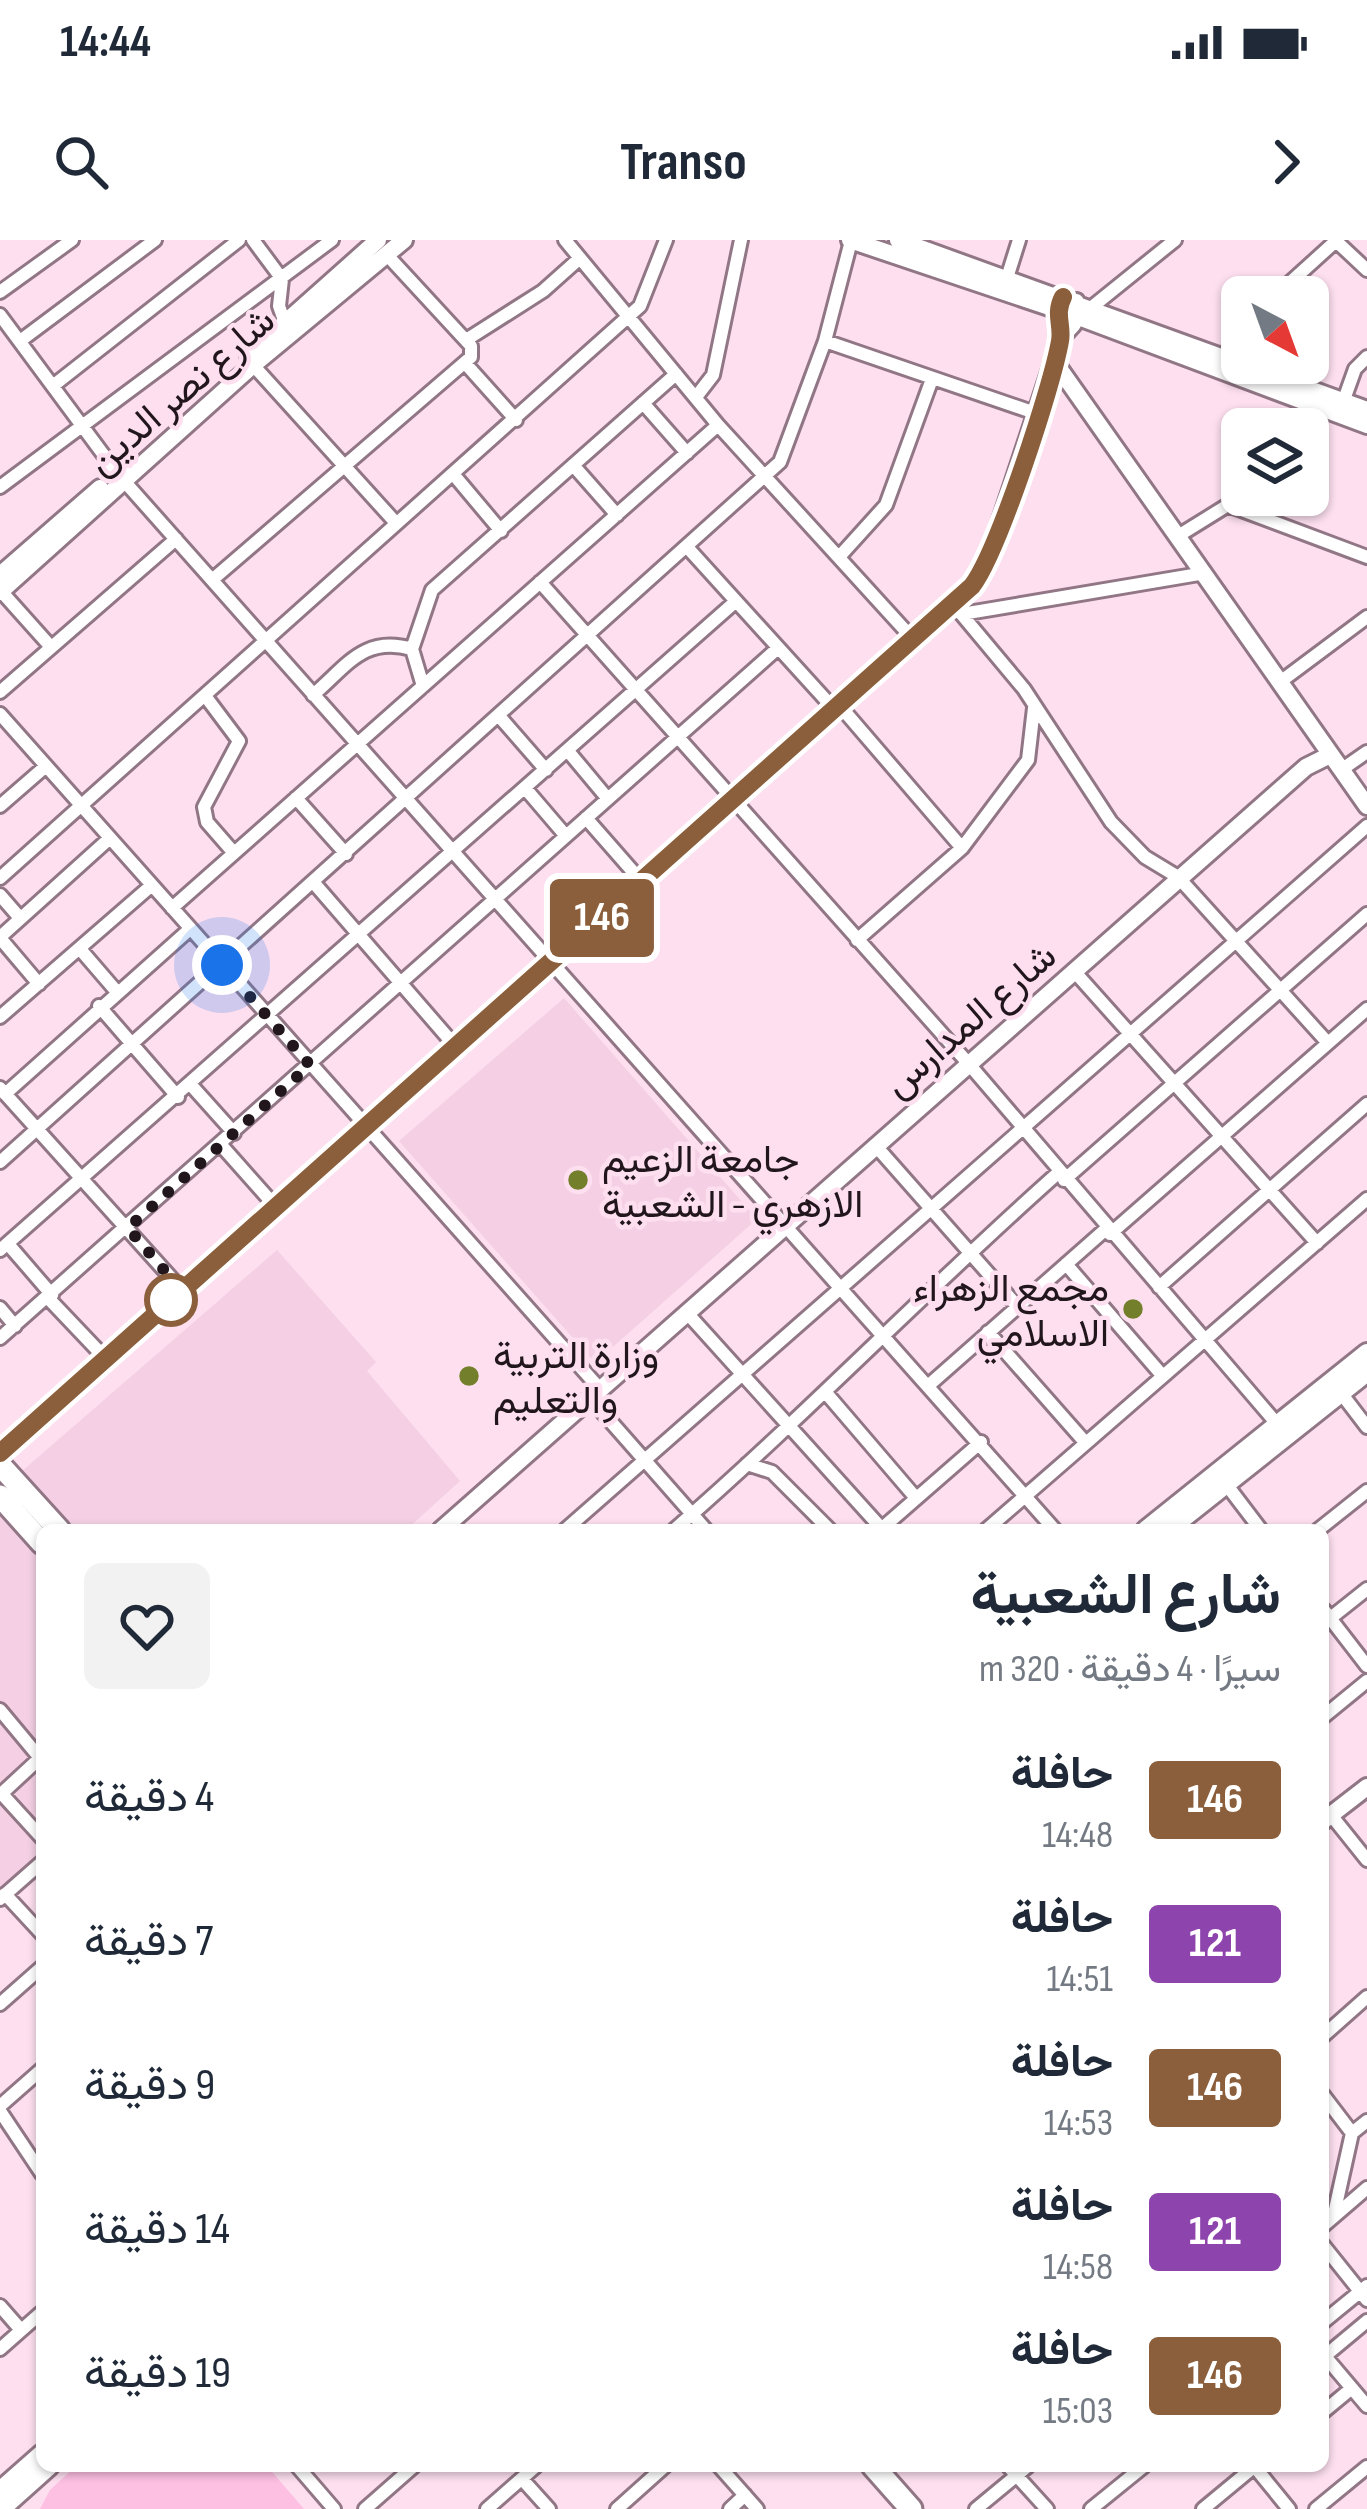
<!DOCTYPE html>
<html lang="ar">
<head>
<meta charset="utf-8">
<style>
  :root { --surface:#fff; --page:#f2f2f3; --text:#1f2937; --muted:#747a83 }
  body { margin:0; font-family:"Sofia Sans Condensed",Vazirmatn,sans-serif; background:var(--page); color:var(--text); direction:rtl; height:100vh; display:flex; flex-direction:column; font-size:45px; white-space:nowrap }
  * { box-sizing:border-box; margin:0 }
  p { font-size:39px; color:var(--muted) }
  .icon { flex:none; width:66px; height:66px; fill:none; stroke:currentColor; stroke-width:2; stroke-linecap:round; stroke-linejoin:round }
  .map { position:relative; flex:1; overflow:hidden; direction:ltr }
  .details { position:absolute; left:36px; top:1284px; width:1293px; height:948px; display:flex; flex-direction:column; background:var(--surface); border-radius:18px; box-shadow:0 3px 9px #0004; direction:rtl }
  .details>* { flex:none }
  .badge { padding:0 24px; border-radius:9px; font-size:42px; line-height:78px }
  .needle { width:78px; rotate:139deg }
  .tools { position:absolute; left:1221px; top:36px; display:grid; gap:24px }
  .tools a { display:grid; place-items:center; width:108px; height:108px; border-radius:18px; background:var(--surface); box-shadow:0 3px 9px #0004; font-size:60px }
  .you { position:absolute; width:60px; height:60px; margin:-30px; border:9px solid #fff; border-radius:50%; background:#1a73e8; box-shadow:0 0 0 18px #1a73e833 }
  .map>.badge { position:absolute; translate:-50% -50%; box-shadow:0 0 0 6px #fff }
  .round { display:grid; place-items:center; flex:none; width:126px; height:126px; border-radius:18px; background:var(--page) }
  .head { display:flex; align-items:center; justify-content:space-between; height:204px; padding:0 48px }
  h1 { font-size:57px; font-weight:700; line-height:90px }
  ul { padding:0; list-style:none }
  li { display:flex; align-items:center; gap:36px; height:144px; padding:0 48px }
  li div { flex:1 }
  li b { display:block; font-size:45px }
  li em { font-style:normal }
  li .badge { min-width:132px; font-weight:700; text-align:center }
  .status { display:flex; justify-content:space-between; align-items:center; height:84px; padding:0 60px; background:var(--surface); direction:ltr }
  .status svg { height:33px; fill:currentColor }
  header { display:flex; justify-content:space-between; align-items:center; height:156px; padding:0 48px; background:var(--surface); font-size:54px; font-weight:700 }
  .map>svg:first-child { display:block }
  .built { fill:#f5d0e4 }
  .green { fill:#fdbfe2 }
  .lines { fill:none; stroke-linecap:round; stroke-linejoin:round }
  .stream { stroke:#cc83ae; stroke-width:3 }
  .street-casing { stroke:#917685; stroke-width:18 }
  .secondary-casing { stroke:#917685; stroke-width:22 }
  .primary-casing { stroke:#917685; stroke-width:24 }
  .highway-casing { stroke:#917685; stroke-width:27 }
  .street { stroke:#fff; stroke-width:12 }
  .secondary { stroke:#fff; stroke-width:16 }
  .primary { stroke:#fff; stroke-width:18 }
  .highway { stroke:#fff; stroke-width:21 }
  .line-casing { stroke:#fff; stroke-width:27 }
  .line { stroke:#8b5e3c; stroke-width:18 }
  .walk { stroke:#21161c; stroke-width:12; stroke-dasharray:0 21.6 }
  .poi-dot { fill:#747f2b; stroke:#fddff0; stroke-width:4.5 }
  .stop-dot { fill:#fff; stroke:#8b5e3c; stroke-width:6 }
  .labels { text-anchor:middle; stroke-width:9; stroke-linejoin:round; paint-order:stroke }
  .street-label { font-size:39px; fill:#21161c; stroke:#fddff0 }
  .poi-label { font-size:39px; fill:#21161c; stroke:#fddff0; text-anchor:start }
</style>
</head>
<body>
<div class="status"><b>14:44</b><svg viewBox="0 0 49 12"><path d="M0 12V9h3v3zM5 12V6h3v6zM10 12V3h3v9zM15 12V0h3v12zM26 1h20v11H26zM47 4h2v5h-2z"/></svg></div>
<header><svg class="icon" aria-label="forward" viewBox="0 0 24 24"><path d="M9 5l7 7-7 7"/></svg>Transo<svg class="icon" aria-label="search" viewBox="0 0 24 24"><circle cx="10" cy="10" r="6"/><path d="M15 15l6 6"/></svg></header>
<div class="map">
<svg width="1367" height="2269" viewBox="0 0 1367 2269">
  <rect width="100%" height="100%" fill="#fddff0"/>
  <path class="built" d="M564 758 757 979 595 1123 399 901Z
    M277 1010 376 1122 367 1131 460 1241 406 1290H77L22 1231Z
    M0 1272 42 1319V1615L0 1652Z"/>
  <path class="green" d="M76 2226H267L304 2269H40L50 2250Z"/>
  <g class="lines">
    <path class="stream" d="M13 853 40 880
      M46 888 83 930"/>
    <defs>
      <path id="street" d="M253 0 282 39 279 66 285 83
        M565 0 718 185 913 399
        M1335 0 1367 30
        M1007 38 1019 0
        M0 52 72 0
        M1274 57 1337 0
        M1092 67 1175 0
        M0 75 117 233 1055 1290
        M466 100 543 51 580 18
        M20 101 155 0
        M825 101 1038 174
        M1223 116 1242 92
        M465 123 516 180
        M253 125 396 283
        M54 145 239 0
        M696 157 713 135 741 0
        M643 163 687 213
        M1341 168 1355 129 1367 117
        M573 225 617 275
        M454 235 501 291
        M0 247 332 0
        M1178 296 1228 265 1367 317
        M687 307 835 470
        M839 317 886 265 932 139
        M212 340 471 117V106L387 15
        M540 342 968 823 1278 1185
        M1 351 51 407
        M953 364 1024 449 1111 582 1145 617 1178 637 1328 803
        M962 374 1205 333
        M412 409 423 446
        M1280 442 1367 377
        M0 452 176 299
        M313 455C347 426 364 395 412 409L432 350 676 134
        M206 457 239 501 204 567 207 582 234 613
        M840 466 962 608 1028 520 1034 468
        M0 474 600 1149
        M499 476 546 530
        M568 511 608 559
        M1341 530 1367 512
        M525 548 566 596
        M296 558 346 614
        M0 566 46 526
        M586 578 642 642
        M0 638 640 66 666 0
        M314 643 456 807
        M0 655 20 678
        M172 668 718 185
        M0 697 110 598
        M0 698 39 744
        M857 700 962 608
        M80 709 117 752
        M1074 731 1317 1003
        M99 766 178 857
        M0 777 152 645
        M191 845 234 893
        M0 848 182 1050
        M5 854 190 689
        M221 905 276 967
        M875 905 1017 1066
        M0 922 780 222 825 101 851 1
        M1064 940 1367 674
        M1110 994 1367 769
        M8 1004 52 1055 49 1059 106 1119
        M0 1010 735 362
        M1066 1024 1161 1134
        M1159 1047 1367 864
        M0 1068 15 1086
        M688 1074 883 1290
        M988 1092 1084 1201
        M0 1098 778 408
        M929 1145 1106 989
        M1341 1153 1367 1187
        M827 1154 916 1258
        M590 1158 706 1290
        M747 1224 772 1232 830 1290
        M1226 1244 1261 1290
        M565 1290 1367 586
        M674 1290C806 1175 927 1049 1058 933
        M880 1290 981 1202
        M986 1290 1367 959
        M1318 1290 1367 1251
        M1323 1369 1367 1426
        M1323 1384 1367 1349
        M0 1470 40 1518 0 1555
        M1323 1477 1367 1441
        M2 1554 42 1598
        M1331 1575 1367 1620
        M5 1654 42 1694
        M0 1659 42 1622
        M0 1764 42 1727
        M1323 1796 1367 1757
        M1323 1855 1352 1893
        M0 1866 42 1829
        M0 1871 42 1934
        M1334 1974 1352 1893 1367 1881
        M1323 1986 1367 1948
        M1323 2005 1367 2060
        M0 2066 21 2090
        M1323 2082 1367 2046
        M0 2109 42 2072
        M1323 2114 1367 2166
        M1325 2116 1367 2081
        M1323 2172 1352 2148
        M297 2226 334 2269
        M719 2226 757 2269
        M1008 2226 1047 2269
        M1254 2226 1289 2269
        M522 2239 549 2269
        M365 2269 414 2226
        M487 2269 536 2226
        M617 2269 665 2226
        M730 2269 745 2255
        M976 2269 1028 2226
        M1091 2269 1144 2226
        M1203 2269 1255 2226
        M1316 2269 1367 2227"/>
      <path id="secondary" d="M850 0 1076 76 1367 185
        M898 0 1367 170
        M249 115 378 0
        M1054 121 1367 566
        M0 335 100 248
        M0 352 253 125 404 0
        M0 1213 972 346 988 320 1062 96 1073 84 1076 62
        M441 1290 1306 527 1330 515
        M1323 1581 1367 1547"/>
      <path id="primary" d="M1146 1290 1367 1113
        M1168 1290 1367 1132
        M0 2251 42 2214
        M1 2269 49 2226"/>
      <path id="highway" d="M0 1225 59 1290
        M0 1256 42 1303
        M873 2226 911 2269"/>
    </defs>
    <use href="#street" class="street-casing"/>
    <use href="#secondary" class="secondary-casing"/>
    <use href="#primary" class="primary-casing"/>
    <use href="#highway" class="highway-casing"/>
    <use href="#street" class="street"/>
    <use href="#secondary" class="secondary"/>
    <use href="#primary" class="primary"/>
    <use href="#highway" class="highway"/>
  </g>
  <g class="lines">
    <defs>
      <path id="line" d="M0 1213 972 346C998 312 1052 147 1060 101 1063 86 1054 74 1063 57"/>
    </defs>
    <use href="#line" class="line-casing"/>
    <use href="#line" class="line"/>
    <path class="walk" d="M171 1060 182 1051 128 988 310 825 222 725"/>
  </g>
  <g class="poi-dot">
    <circle cx="578" cy="940" r="12"/>
    <circle cx="1133" cy="1069" r="12"/>
    <circle cx="469" cy="1136" r="12"/>
  </g>
  <circle class="stop-dot" cx="171" cy="1060" r="24"/>
  <g class="labels">
    <g class="street-label">
      <text transform="translate(180 150) rotate(-41)" y="14">شارع نصر الدين</text>
      <text transform="translate(969 779) rotate(-41)" y="14">شارع المدارس</text>
    </g>
    <g class="poi-label">
      <text x="602" y="932">جامعة الزعيم<tspan x="602" dy="45">الازهري - الشعبية</tspan></text>
      <text x="1109" y="1061" text-anchor="end">مجمع الزهراء<tspan x="1109" dy="45">الاسلامي</tspan></text>
      <text x="493" y="1128">وزارة التربية<tspan x="493" dy="45">والتعليم</tspan></text>
    </g>
  </g>
</svg>
<div class="tools">
<a><svg class="needle" viewBox="-14 -14 28 28"><path d="M0-13l5 13h-10z" fill="#e53935"/><path d="M0 13l5-13h-10z" fill="#747a83"/></svg></a>
<a><svg class="icon" aria-label="layers" viewBox="0 0 24 24"><path d="M12 4l9 5-9 5-9-5zM3 14l9 5 9-5"/></svg></a>
</div>
<div class="you" style="left:222px;top:725px"></div>
<b class="badge" style="left:602px;top:678px;background:#8b5e3c;color:#fff">146</b>
<section class="details">
<div class="head"><div><h1>شارع الشعبية</h1><p>سيرًا · 4 دقيقة · 320 m</p></div><a class="round"><svg class="icon" aria-label="heart" viewBox="0 0 24 24"><path d="M12 20l-8-8c-3-5 5-10 8-4 3-6 11-1 8 4z"/></svg></a></div>
<ul>
<li><span class="badge" style="background:#8b5e3c;color:#fff">146</span><div><b>حافلة</b><p>14:48</p></div><em>4 دقيقة</em></li>
<li><span class="badge" style="background:#8e44ad;color:#fff">121</span><div><b>حافلة</b><p>14:51</p></div><em>7 دقيقة</em></li>
<li><span class="badge" style="background:#8b5e3c;color:#fff">146</span><div><b>حافلة</b><p>14:53</p></div><em>9 دقيقة</em></li>
<li><span class="badge" style="background:#8e44ad;color:#fff">121</span><div><b>حافلة</b><p>14:58</p></div><em>14 دقيقة</em></li>
<li><span class="badge" style="background:#8b5e3c;color:#fff">146</span><div><b>حافلة</b><p>15:03</p></div><em>19 دقيقة</em></li>
</ul>
</section>
</div>
</body>
</html>
